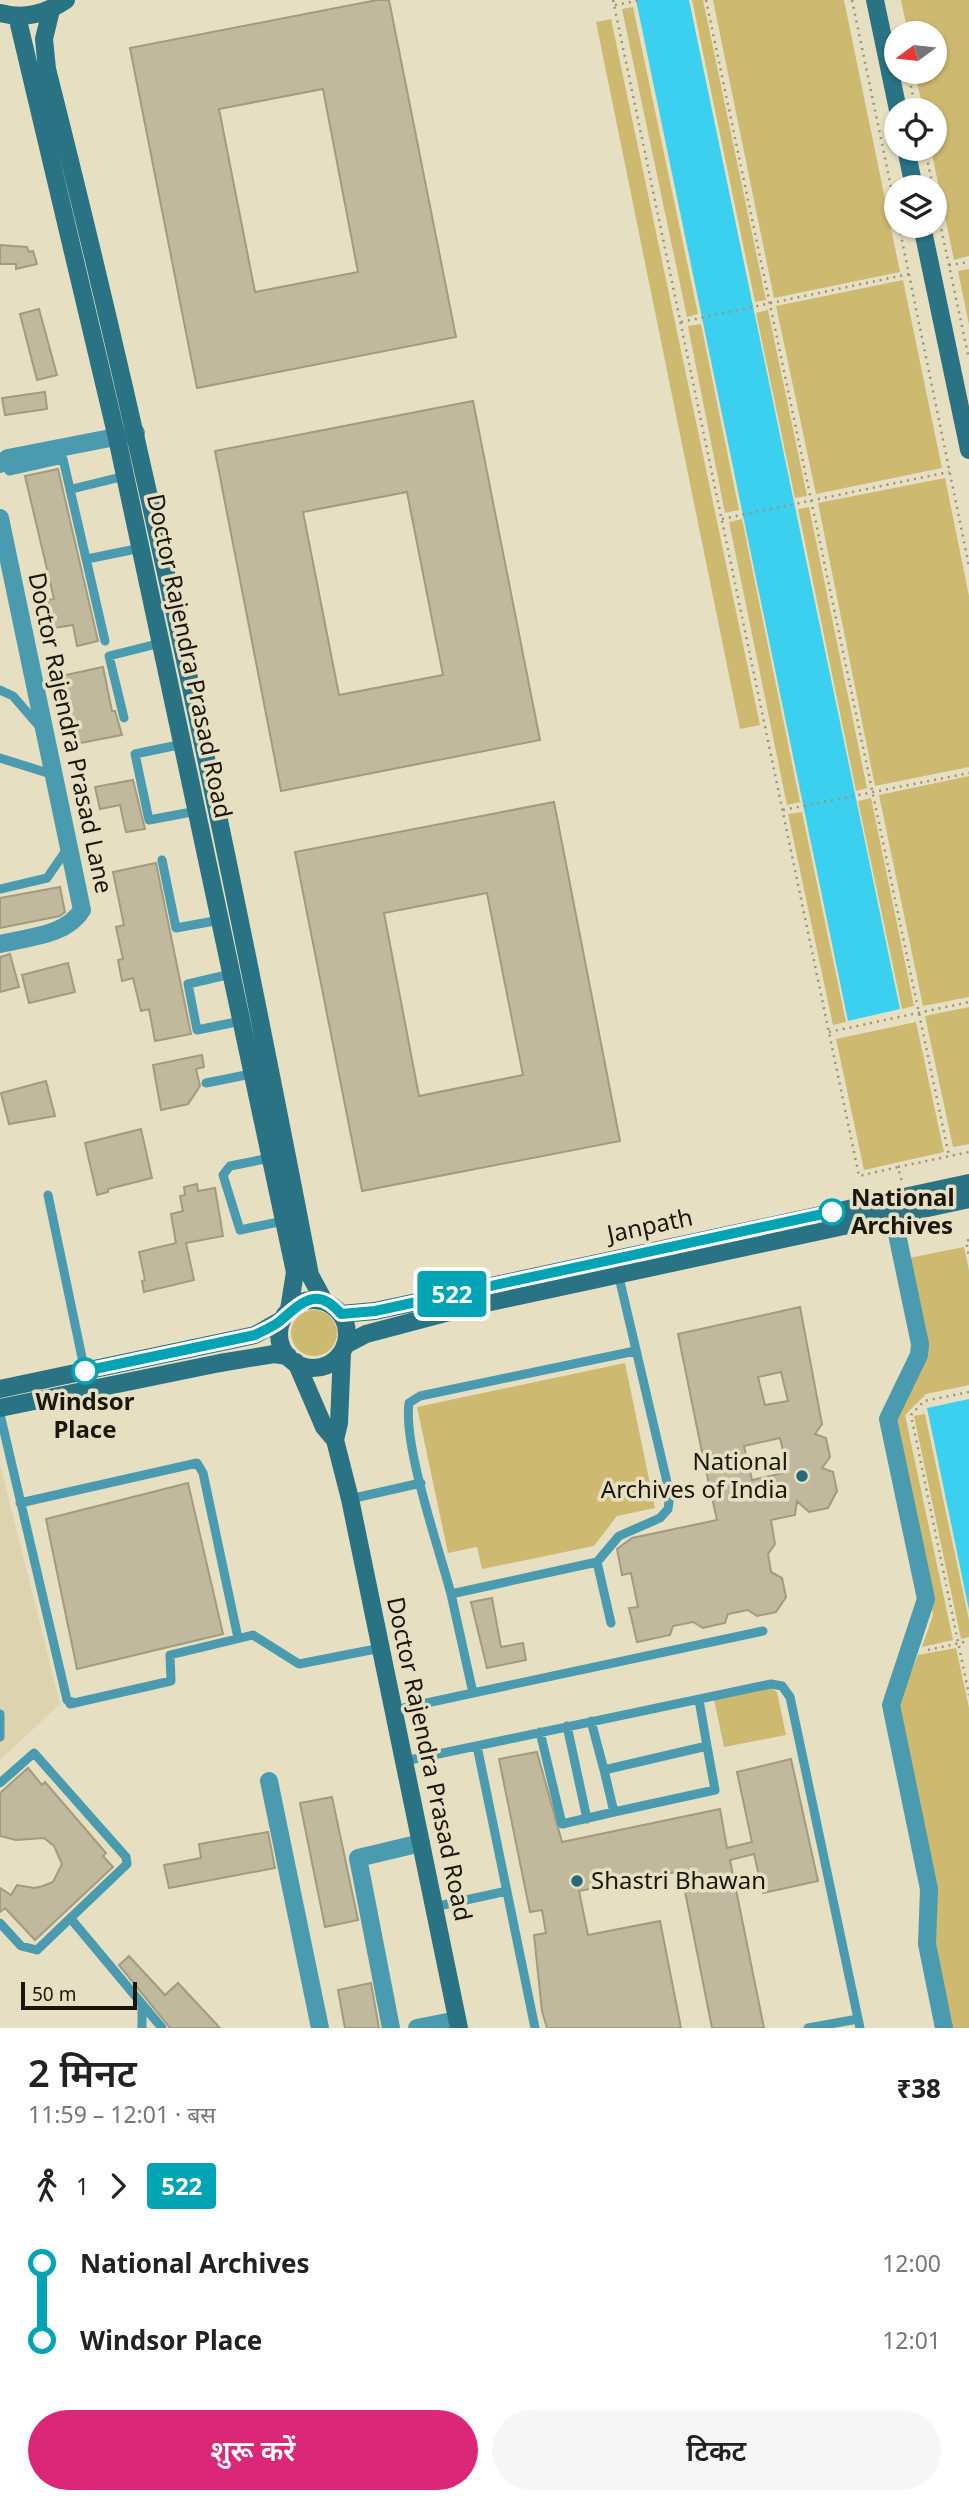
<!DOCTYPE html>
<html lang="hi">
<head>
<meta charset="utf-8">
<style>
  :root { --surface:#fff; --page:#f6f6f6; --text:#222; --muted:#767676; --accent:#db2777 }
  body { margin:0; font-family:"Noto Sans","Noto Sans Devanagari",sans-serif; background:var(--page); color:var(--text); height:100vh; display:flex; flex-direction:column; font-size:26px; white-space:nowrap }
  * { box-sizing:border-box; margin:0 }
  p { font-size:23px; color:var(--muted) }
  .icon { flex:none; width:38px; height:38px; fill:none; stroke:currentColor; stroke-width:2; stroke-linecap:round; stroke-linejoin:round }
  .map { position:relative; height:2028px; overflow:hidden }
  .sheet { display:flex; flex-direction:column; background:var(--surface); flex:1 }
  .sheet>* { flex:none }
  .badge { padding:0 14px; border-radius:5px; font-size:24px; line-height:46px }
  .needle { width:46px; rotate:255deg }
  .controls { position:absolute; left:884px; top:21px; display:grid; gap:14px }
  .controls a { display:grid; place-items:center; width:63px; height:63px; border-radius:50%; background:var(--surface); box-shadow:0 2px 5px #0004; font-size:35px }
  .scale { position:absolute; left:21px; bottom:18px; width:116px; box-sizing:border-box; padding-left:7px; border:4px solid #1a170c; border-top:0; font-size:19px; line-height:24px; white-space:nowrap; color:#1a170c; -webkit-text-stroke:5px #e7dfc1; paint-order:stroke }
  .map>.badge { position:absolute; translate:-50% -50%; box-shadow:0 0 0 4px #fff }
  .legs { display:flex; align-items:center; gap:10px; height:77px; padding:0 28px; font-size:23px }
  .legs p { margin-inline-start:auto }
  .summary { display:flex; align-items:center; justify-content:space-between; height:119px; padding:0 28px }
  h1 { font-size:38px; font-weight:600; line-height:52px }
  .action { display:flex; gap:14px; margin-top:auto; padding:14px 28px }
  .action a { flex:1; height:80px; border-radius:42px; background:var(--accent); color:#fff; font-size:28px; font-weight:600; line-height:80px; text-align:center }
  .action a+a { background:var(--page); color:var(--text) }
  ul { padding:0 28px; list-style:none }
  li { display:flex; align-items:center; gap:24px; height:77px; font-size:26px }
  li i { display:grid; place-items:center; width:10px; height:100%; margin:0 9px; background:currentColor }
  li i::after { content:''; width:18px; height:18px; margin:-9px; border:5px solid; border-radius:50%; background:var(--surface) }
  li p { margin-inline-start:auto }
  li:first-child i { background:linear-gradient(#0000 50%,currentColor 0) }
  li:last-child i { background:linear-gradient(currentColor 50%,#0000 0) }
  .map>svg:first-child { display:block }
  .built { fill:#ddd3af }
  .green { fill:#cdb970 }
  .water { fill:#3cd0f0 }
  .building { fill:#c1b99d; stroke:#a39b7f; stroke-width:2; fill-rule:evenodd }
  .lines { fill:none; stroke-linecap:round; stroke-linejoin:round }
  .path { stroke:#9a947d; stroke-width:2.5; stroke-dasharray:2 5; stroke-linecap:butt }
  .lane { stroke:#4a9baf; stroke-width:9 }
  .street { stroke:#4a9baf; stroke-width:18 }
  .secondary { stroke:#297384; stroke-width:18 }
  .line-1-casing { stroke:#fff; stroke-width:16 }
  .line-1 { stroke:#00a3b4; stroke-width:10 }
  .stop-1-dot { fill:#fff; stroke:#00a3b4; stroke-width:3.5 }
  .poi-dot { fill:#256a7a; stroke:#e7dfc1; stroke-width:2.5 }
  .labels { text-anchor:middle; stroke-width:7; stroke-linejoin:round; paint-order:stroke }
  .street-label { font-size:24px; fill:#1a170c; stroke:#e7dfc1 }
  .stop-label { font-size:24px; font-weight:bold; fill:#1a170c; stroke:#e7dfc1; text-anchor:start }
  .poi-label { font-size:24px; fill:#1a170c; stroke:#e7dfc1; text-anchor:end }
</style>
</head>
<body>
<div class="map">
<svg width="969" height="2028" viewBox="0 0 969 2028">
  <rect width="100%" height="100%" fill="#e7dfc1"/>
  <path class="built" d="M0 1464 60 1704 0 1760Z"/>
  <path class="green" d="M692 0H703L766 300 755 302Z
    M713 0H844L900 272 774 298Z
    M901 0H969V256L954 260 931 149H934V110H923L915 72H934V33H908Z
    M633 7 698 314 687 317 622 9Z
    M611 19 760 725 740 729 596 22Z
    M969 269V325L958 271Z
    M903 280 942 468 816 494 776 306Z
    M768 310 807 496 795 498 756 313Z
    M701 324 739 510 725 513 688 326Z
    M945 478 969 596V767L875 786 818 503Z
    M809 507 867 788 856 791 798 509Z
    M742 519 800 802 787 805 729 522Z
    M969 776V997L923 1006 879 795Z
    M871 798 914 1006 902 1009 858 801Z
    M802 812 846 1022 833 1025 788 814Z
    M969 1007V1144L953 1147 925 1016Z
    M916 1022 944 1152 864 1170 836 1039Z
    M964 1247 969 1270V1385L926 1394 905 1415 953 1640 922 1647 933 1615 894 1418 926 1359V1329L909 1258Z
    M291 1333a23 23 0 1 1 46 0a23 23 0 1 1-46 0Z
    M625 1363 655 1508 617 1516 594 1546 482 1569 477 1547 448 1553 417 1407Z
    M925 1414 969 1620V1637L961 1639 914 1416Z
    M956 1648 969 1708V2028H951L933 1944 898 1705 918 1655Z
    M770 1687 777 1692 786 1735 724 1747 714 1699Z"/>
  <path class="water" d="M636 0H689L900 1009 848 1021Z
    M969 1399V1610L927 1408Z"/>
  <path class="building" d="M377 0H389L456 337 197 388 130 48ZM323 89 358 272 255 292 219 109Z
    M0 245 27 247 29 252 33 251 37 264 16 269V264H0Z
    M39 309 57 375 37 380 20 314Z
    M45 392 47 409 5 415 2 398Z
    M473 401 540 740 281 791 215 451ZM407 492 443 675 339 695 303 512Z
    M58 469 98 641 77 646 73 625 54 628 48 600 54 599 25 476Z
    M103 667 112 711H115L122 735 75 744 63 679 66 675Z
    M133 780 145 829 126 832 120 805 100 809 95 787Z
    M554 802 620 1141 362 1191 295 852ZM487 893 523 1075 419 1096 384 913Z
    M156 863 191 1034 155 1041 149 1009 141 1011 133 978 122 981 118 960 123 959 116 927 124 925 113 872Z
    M60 887 65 912 60 916 0 928V898Z
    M10 954 19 987 0 992V957Z
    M68 963 75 992 29 1003 22 975Z
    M202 1055 204 1067 196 1069 200 1086 188 1104 161 1110 153 1065Z
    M46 1081 55 1116 9 1124 1 1093Z
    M141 1129 152 1178 108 1189V1192L97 1195 85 1143Z
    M197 1184 198 1191 215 1188 223 1236 186 1243 194 1280 144 1292 142 1281 145 1280 139 1252 176 1243 171 1214 183 1211 180 1196 185 1195 184 1187Z
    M800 1307 822 1424 815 1434 826 1438 830 1457 822 1468 833 1472 837 1491 828 1508 809 1512 797 1501 795 1515 771 1520 775 1544 768 1554 771 1572 782 1578 786 1597 776 1612 757 1616 748 1610 728 1614 725 1623 703 1628 693 1622 673 1626 670 1635 637 1642 629 1608 638 1607 631 1573 622 1575 617 1549 632 1538 717 1520 705 1466 715 1457 702 1452 678 1334ZM781 1372 788 1401 765 1405 758 1377ZM780 1438 788 1472 752 1480 744 1446Z
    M188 1483 223 1634 77 1669 46 1519Z
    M492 1598 501 1647 523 1643 526 1660 487 1668 471 1602Z
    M537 1752 562 1842 720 1809 727 1848 752 1842 737 1772 791 1759 818 1881 763 1893 754 1854 730 1860 764 2028H712L681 1871 579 1891 588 1935 660 1921 681 2028H547L542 2011 534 1935 546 1933 542 1910 530 1912 499 1759Z
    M28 1768 42 1785 45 1782 106 1853 103 1856 113 1867 35 1940 5 1908 0 1912V1888L11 1895 17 1885 34 1888 43 1886 53 1882 62 1864 54 1846 44 1838 16 1840 0 1836V1793Z
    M332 1797 358 1920 325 1927 300 1803Z
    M268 1832 275 1868 169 1888 164 1865 201 1858 199 1844Z
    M129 1956 165 1995 178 1983 220 2028H170L119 1965Z
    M371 1983 379 2028H345L338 1990Z"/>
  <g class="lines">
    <path class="path" d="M613 0 859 1176 898 1167 902 1182
      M706 0 949 1156
      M852 0 896 211
      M615 5 641 0
      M908 72 916 110
      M925 149 933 187
      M934 195 969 359
      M899 226 969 566
      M949 265 969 262
      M681 322 909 274
      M722 519 949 472
      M783 810 969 773
      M829 1032 969 1002
      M898 1167 969 1152
      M969 1240 966 1241 969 1256
      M969 1392 924 1401 911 1415 969 1695
      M928 1650 969 1641"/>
    <path class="lane" d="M9 471 63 459 105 641
      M72 489 125 476
      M87 559 141 548
      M0 690 13 696 39 726
      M124 718 109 656 161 643
      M183 744 135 754 149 820 197 811
      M0 758 54 775
      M162 860 176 928 220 920
      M0 889 47 878 67 849
      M231 974 188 984 197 1030 241 1021
      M206 1083 251 1074
      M270 1158 230 1166 223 1175 240 1230 283 1221
      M48 1195 85 1372
      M618 1273 670 1495 668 1509 660 1518 619 1536 597 1562 451 1594C439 1548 403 1446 409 1403L420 1396 635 1351
      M0 1414 67 1700 74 1703
      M350 1499 421 1483
      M20 1503 197 1463 203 1473 238 1638
      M597 1562 611 1623
      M473 1693 763 1631
      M70 1704 171 1681 170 1655 253 1635 299 1664 381 1648
      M394 1710 473 1693 451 1594
      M0 1714V1737
      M591 1721 604 1770 707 1746 699 1700
      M567 1726 587 1819
      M540 1732 562 1824 614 1812
      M477 1746 535 2028
      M405 1761 771 1684 782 1686 790 1697 860 2028
      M604 1770 614 1812 715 1790 707 1746
      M0 1783 34 1753 126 1857 127 1864 37 1950 21 1946 0 1923
      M434 1907 507 1891
      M71 1919 162 2028
      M142 2028V2006
      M808 2028 858 2019"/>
    <path class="street" d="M0 464 8 458 136 433
      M0 518 82 910C66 936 28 937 0 944
      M893 1215 920 1344 919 1355 888 1419 926 1599 891 1705 929 1889 927 1944 944 2028
      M269 1781 320 2028
      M391 2028 358 1858 421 1843
      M417 2028 457 2020"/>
    <path class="secondary" d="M875 0 898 110
      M51 10 44 39 47 69C148 468 232 870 310 1275L324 1301
      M0 13C24 20 45 14 66 0
      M17 16 117 438 295 1272 289 1310
      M906 149 914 187
      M922 226 969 450
      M279 1334a34 34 0 1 1 68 0a34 34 0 1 1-68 0Z
      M341 1314 375 1311 969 1183
      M345 1345 366 1334 472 1306 969 1199
      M296 1362 324 1427 335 1440 350 1499 459 2028
      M0 1389 255 1335 283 1319
      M0 1408 220 1363 274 1354 288 1356
      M335 1440 339 1423 342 1352"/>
  </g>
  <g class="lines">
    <defs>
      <path id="line-1" d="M85 1371 255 1335C264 1330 273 1327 280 1321 301 1303 317 1285 341 1314L375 1311 832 1212"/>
    </defs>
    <use href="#line-1" class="line-1-casing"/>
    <use href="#line-1" class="line-1"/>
  </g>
  <g class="stop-1-dot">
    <circle cx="832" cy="1212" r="12"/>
    <circle cx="85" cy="1371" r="12"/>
  </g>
  <g class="poi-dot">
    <circle cx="802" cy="1476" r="7"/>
    <circle cx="577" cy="1881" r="7"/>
  </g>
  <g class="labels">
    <g class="street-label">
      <text transform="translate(189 656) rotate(78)" y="8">Doctor Rajendra Prasad Road</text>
      <text transform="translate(70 733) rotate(78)" y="8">Doctor Rajendra Prasad Lane</text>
      <text transform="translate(650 1226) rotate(-12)" y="8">Janpath</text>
      <text transform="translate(429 1759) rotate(78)" y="8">Doctor Rajendra Prasad Road</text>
    </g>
    <g class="stop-label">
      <text x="851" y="1206">National<tspan x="851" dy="28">Archives</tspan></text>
      <text x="85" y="1410" text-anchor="middle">Windsor<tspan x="85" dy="28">Place</tspan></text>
    </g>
    <g class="poi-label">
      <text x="788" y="1470">National<tspan x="788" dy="28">Archives of India</tspan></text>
      <text x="591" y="1889" text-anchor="start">Shastri Bhawan</text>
    </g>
  </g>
</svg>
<div class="controls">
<a><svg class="needle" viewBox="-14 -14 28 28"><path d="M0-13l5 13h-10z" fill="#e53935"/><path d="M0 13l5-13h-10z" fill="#767676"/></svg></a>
<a><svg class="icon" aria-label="locate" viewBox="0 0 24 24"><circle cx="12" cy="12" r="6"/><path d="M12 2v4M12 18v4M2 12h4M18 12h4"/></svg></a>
<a><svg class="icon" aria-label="layers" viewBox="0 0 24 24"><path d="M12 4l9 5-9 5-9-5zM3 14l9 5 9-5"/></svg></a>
</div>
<div class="scale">50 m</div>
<b class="badge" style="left:452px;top:1294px;background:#00a3b4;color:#fff">522</b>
</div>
<section class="sheet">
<div class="summary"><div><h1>2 मिनट</h1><p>11:59 – 12:01 · बस</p></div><b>₹38</b></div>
<div class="legs"><svg class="icon" aria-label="walk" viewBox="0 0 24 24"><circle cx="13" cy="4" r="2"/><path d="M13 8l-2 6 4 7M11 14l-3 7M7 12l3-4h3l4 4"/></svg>1<svg class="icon" aria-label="forward" viewBox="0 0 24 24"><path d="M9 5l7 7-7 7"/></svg><b class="badge" style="background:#00a3b4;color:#fff">522</b></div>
<ul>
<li><i style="color:#00a3b4"></i><b>National Archives</b><p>12:00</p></li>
<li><i style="color:#00a3b4"></i><b>Windsor Place</b><p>12:01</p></li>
</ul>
<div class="action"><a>शुरू करें</a><a>टिकट</a></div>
</section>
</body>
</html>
